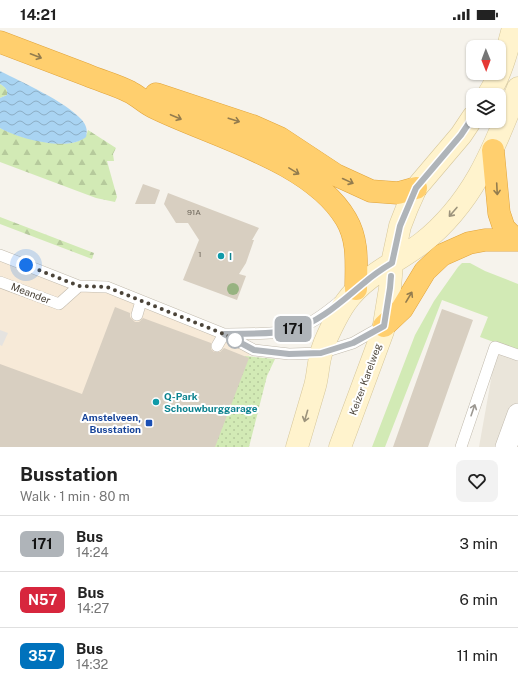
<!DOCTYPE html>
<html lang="en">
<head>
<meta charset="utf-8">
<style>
  :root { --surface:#fff; --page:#f2f2f2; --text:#222; --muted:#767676; --line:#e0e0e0 }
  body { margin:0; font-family:"Public Sans",sans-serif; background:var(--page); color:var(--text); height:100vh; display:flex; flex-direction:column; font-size:15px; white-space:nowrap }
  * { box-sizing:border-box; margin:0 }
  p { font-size:13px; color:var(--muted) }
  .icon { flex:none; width:22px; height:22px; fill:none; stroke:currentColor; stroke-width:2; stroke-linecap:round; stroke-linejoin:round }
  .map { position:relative; height:419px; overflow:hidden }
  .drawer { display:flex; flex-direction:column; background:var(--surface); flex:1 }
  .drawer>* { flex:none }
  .badge { padding:0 8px; border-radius:6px; font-size:14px; line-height:26px }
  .needle { width:26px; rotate:179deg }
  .buttons { position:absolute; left:466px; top:12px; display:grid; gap:8px }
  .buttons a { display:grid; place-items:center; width:40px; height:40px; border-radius:8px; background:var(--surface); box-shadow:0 1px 3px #0004; font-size:20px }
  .you { position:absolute; width:20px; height:20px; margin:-10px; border:3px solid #fff; border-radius:50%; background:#1a73e8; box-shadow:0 0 0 6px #1a73e833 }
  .map>.badge { position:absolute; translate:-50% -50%; box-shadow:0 0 0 2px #fff }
  .round { display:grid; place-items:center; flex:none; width:42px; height:42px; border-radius:8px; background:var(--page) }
  .overview { display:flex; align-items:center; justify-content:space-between; height:68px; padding:0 20px }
  h1 { font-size:19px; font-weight:700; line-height:30px }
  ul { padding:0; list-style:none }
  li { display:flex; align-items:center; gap:12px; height:56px; padding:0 20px; border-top:1px solid var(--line) }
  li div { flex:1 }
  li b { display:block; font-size:15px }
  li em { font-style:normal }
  li .badge { min-width:44px; font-weight:700; text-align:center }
  .status { display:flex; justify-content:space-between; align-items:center; height:28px; padding:0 20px; background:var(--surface); direction:ltr }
  .status svg { height:11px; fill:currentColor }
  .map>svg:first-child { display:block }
  .residential { fill:#eae5da }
  .commercial { fill:#f7ead8 }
  .grass { fill:#d2eab5 }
  .forest { fill:url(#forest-firs) }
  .park { fill:url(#park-dots) }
  .parking { fill:#e5e3e0 }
  .water { fill:url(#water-waves) }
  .building { fill:#d8cfc1 }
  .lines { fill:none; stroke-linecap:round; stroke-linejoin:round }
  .lane-casing { stroke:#c2bbae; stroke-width:12 }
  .street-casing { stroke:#c2bbae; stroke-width:22 }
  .secondary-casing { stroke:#d6c79b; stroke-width:23 }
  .highway-casing { stroke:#e0a43c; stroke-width:23 }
  .lane { stroke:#fff; stroke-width:11 }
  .street { stroke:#fff; stroke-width:21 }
  .secondary { stroke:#fff3cd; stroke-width:22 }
  .highway { stroke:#ffcf6e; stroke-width:22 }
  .tree { fill:#97b381 }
  .oneway { stroke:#937c4e }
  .oneway2 { stroke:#9c937c }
  .oneway3 { stroke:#9c9892 }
  .line-casing { stroke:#fff; stroke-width:9 }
  .line { stroke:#afb4b9; stroke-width:6 }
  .walk { stroke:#4b4439; stroke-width:4; stroke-dasharray:0 7.2 }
  .culture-dot { fill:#0f9aa8; stroke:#fff; stroke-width:1.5 }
  .stop-dot { fill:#fff; stroke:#afb4b9; stroke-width:2 }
  .transit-dot { fill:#1a4fb4; stroke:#fff; stroke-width:1.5 }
  .labels { text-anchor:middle; stroke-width:4; stroke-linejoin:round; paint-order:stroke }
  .number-label { font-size:8px; fill:#6e675b }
  .culture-label { font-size:10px; font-weight:bold; fill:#0d838f; stroke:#fff; text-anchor:start }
  .street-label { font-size:10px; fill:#4b4439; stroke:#fff }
  .transit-label { font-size:10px; font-weight:bold; fill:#164399; stroke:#fff; text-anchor:end }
</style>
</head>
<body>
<div class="status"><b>14:21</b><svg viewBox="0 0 49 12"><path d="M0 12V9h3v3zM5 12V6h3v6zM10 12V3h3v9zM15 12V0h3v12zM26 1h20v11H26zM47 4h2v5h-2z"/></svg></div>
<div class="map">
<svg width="518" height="419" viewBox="0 0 518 419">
  <defs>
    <pattern id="forest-firs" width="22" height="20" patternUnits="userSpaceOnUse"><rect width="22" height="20" fill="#d2eab5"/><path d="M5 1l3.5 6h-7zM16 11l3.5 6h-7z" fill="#b6ca9c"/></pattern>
    <pattern id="park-dots" width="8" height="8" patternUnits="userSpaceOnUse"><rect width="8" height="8" fill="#d2eab5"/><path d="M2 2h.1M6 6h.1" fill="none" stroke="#b6ca9c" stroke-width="1.8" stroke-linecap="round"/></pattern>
    <pattern id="water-waves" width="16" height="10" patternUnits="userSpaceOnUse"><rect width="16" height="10" fill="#a9d4f2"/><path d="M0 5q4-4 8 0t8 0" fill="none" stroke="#8caec5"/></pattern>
  </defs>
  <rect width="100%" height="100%" fill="#f6f3ec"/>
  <path class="residential" d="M497 318 518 321V419H479Z"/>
  <path class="commercial" d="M0 225 253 317 214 419H0Z"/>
  <path class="grass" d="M462 235H470L485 243 518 256V323L480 309 488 289 442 272 385 419H372L415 307 434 273 458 239Z"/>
  <path class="forest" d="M0 56C5 59 8 61 7 67L0 70Z
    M0 100C15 109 83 129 88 102L116 120 113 126 114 133H107L117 169 115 174 96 170 0 134Z
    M0 189 94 225 92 231 0 196Z"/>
  <path class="park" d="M245 328 275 331 267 348 249 419H211Z"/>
  <path class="parking" d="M0 302 8 305 2 318 0 317Z"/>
  <path class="water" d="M0 43C23 55 65 73 82 92 86 97 88 102 86 109 68 124 19 111 0 100V70L7 67C8 61 5 59 0 56Z"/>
  <path class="building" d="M143 156 160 162 155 176H135Z
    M168 165 259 200 252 212H254L246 235 239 246 246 248 237 272 183 252 199 212 188 195H176L164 176Z
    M115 279 130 285V289L135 294H139L143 290 211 315V321L214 324H220L224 320 249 330 215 419H0V336L82 366Z
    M442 281 473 292 455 342 428 419H393Z"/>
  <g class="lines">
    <defs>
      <path id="lane" d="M0 227 79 258 107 259 224 306 254 322 289 326 321 325 353 315 383 298
        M0 254 59 276 79 258
        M137 287 141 273
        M225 306C250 305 279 308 303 298 316 293 328 283 339 274
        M217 318 224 306
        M461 419 495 319 518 327"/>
      <path id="street" d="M506 419 518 386"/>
      <path id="secondary" d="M488 67C501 47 507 23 513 0
        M297 419C303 399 309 379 315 358 318 347 318 336 321 326 324 313 338 285 346 274 365 247 396 235 422 215 474 174 494 120 518 60
        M340 419 383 303 390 260 392 235 400 198 407 180 416 160 461 107 473 89"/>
      <path id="highway" d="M0 14C29 25 58 36 87 47 101 53 117 57 130 64 138 68 145 75 153 79 211 108 311 132 346 191 359 213 356 237 356 261
        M156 66 253 98 280 110 336 147 371 163 398 165 416 160
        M493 122 499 185 504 200 516 212
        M384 298 402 281 425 243 442 227 469 215 485 212H518"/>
    </defs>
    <use href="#lane" class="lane-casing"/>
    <use href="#street" class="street-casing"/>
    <use href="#secondary" class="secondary-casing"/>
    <use href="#highway" class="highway-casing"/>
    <use href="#lane" class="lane"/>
    <use href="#street" class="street"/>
    <use href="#secondary" class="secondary"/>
    <use href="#highway" class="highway"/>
  </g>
  <circle class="tree" cx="233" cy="261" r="6"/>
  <defs><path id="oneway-shaft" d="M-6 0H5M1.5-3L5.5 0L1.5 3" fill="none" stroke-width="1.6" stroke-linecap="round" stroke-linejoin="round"/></defs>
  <g class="oneway">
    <use href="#oneway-shaft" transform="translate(36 28) rotate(21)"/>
    <use href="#oneway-shaft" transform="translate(176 89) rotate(23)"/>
    <use href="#oneway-shaft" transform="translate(234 92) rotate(18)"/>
    <use href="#oneway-shaft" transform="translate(294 143) rotate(31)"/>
    <use href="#oneway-shaft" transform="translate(348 153) rotate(25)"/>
    <use href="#oneway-shaft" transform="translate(497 161) rotate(87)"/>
    <use href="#oneway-shaft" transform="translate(409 269) rotate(-59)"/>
  </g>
  <g class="oneway2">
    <use href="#oneway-shaft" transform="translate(453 184) rotate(131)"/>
    <use href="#oneway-shaft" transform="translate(306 388) rotate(106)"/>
  </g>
  <use class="oneway3" href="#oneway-shaft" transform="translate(473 382) rotate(-71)"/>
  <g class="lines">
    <defs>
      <path id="line" d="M391 248 390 260 384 298 353 315 321 325 289 326 254 322 224 306C246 305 270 307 292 302 319 295 343 272 364 255 373 247 382 241 392 235L400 198 416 160 461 107 473 89"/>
    </defs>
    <use href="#line" class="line-casing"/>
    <use href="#line" class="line"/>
    <path class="walk" d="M26 237 79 258 107 259 224 306 235 312"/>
  </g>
  <g class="culture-dot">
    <circle cx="221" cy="228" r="4"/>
    <circle cx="156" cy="374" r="4"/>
  </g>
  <circle class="stop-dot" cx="235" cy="312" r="8"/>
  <rect class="transit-dot" x="145" y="391" width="8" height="8" rx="2"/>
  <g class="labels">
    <g class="number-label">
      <text x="194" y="187">91A</text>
      <text x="200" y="229">1</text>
    </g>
    <g class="culture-label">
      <text x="229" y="232">I</text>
      <text x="164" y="372">Q-Park<tspan x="164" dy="12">Schouwburggarage</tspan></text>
    </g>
    <g class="street-label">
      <text transform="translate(31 265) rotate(21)" y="4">Meander</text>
      <text transform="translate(365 351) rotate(-70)" y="4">Keizer Karelweg</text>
    </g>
    <g class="transit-label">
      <text x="141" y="393">Amstelveen,<tspan x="141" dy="12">Busstation</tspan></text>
    </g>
  </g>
</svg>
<div class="buttons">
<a><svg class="needle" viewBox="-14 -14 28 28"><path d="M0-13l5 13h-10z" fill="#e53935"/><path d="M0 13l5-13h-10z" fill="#767676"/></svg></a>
<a><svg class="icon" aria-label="layers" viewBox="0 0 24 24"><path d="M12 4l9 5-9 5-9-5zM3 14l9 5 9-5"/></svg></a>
</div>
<div class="you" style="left:26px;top:237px"></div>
<b class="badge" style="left:293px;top:301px;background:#afb4b9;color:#111">171</b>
</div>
<section class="drawer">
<div class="overview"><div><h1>Busstation</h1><p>Walk · 1 min · 80 m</p></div><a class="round"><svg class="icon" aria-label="heart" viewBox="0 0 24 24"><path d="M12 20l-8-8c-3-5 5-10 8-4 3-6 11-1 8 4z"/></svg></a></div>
<ul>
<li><span class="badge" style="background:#afb4b9;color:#111">171</span><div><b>Bus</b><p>14:24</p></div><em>3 min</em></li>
<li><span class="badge" style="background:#d7263d;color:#fff">N57</span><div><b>Bus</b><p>14:27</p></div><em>6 min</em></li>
<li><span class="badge" style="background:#0072bc;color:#fff">357</span><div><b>Bus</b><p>14:32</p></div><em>11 min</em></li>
</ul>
</section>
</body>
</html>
